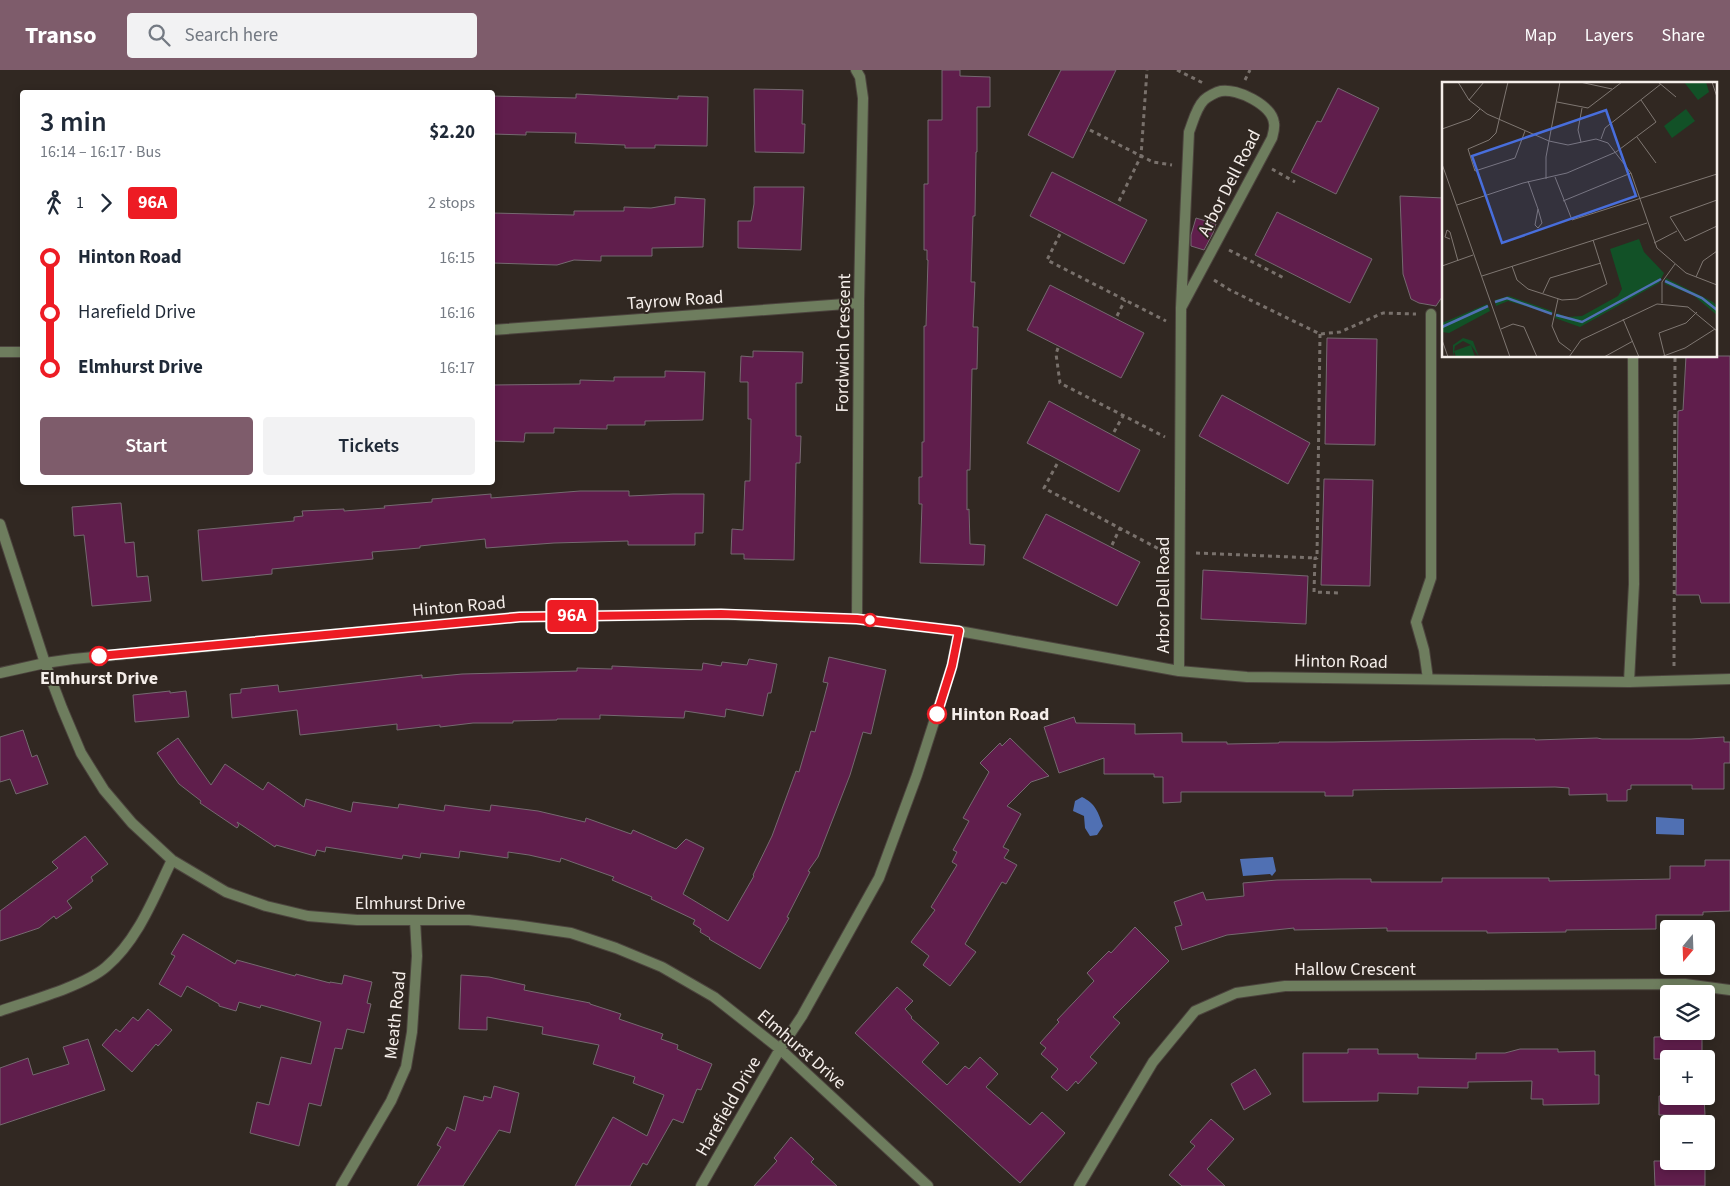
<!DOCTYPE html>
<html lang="en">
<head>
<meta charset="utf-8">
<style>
  :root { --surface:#fff; --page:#f2f2f3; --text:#1f2937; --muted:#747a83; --accent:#7e5c6b }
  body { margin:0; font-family:"Source Sans 3",sans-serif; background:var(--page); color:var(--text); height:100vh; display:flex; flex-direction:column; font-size:19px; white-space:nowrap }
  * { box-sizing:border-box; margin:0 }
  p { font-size:16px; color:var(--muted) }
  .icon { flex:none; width:28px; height:28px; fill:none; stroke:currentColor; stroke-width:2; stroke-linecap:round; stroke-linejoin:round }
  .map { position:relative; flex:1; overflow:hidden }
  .side { position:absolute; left:20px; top:20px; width:475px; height:395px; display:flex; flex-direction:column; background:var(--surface); border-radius:5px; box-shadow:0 2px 8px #0003 }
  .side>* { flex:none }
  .badge { padding:0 10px; border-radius:4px; font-size:18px; line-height:32px }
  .needle { width:32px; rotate:199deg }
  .tools { position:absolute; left:1660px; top:850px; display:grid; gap:10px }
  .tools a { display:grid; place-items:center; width:55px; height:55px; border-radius:5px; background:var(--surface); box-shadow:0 2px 8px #0003; font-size:25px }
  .map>.badge { position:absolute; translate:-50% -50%; box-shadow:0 0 0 2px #fff }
  .legs { display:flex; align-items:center; gap:8px; height:55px; padding:0 20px; font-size:16px }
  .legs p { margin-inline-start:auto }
  .head { display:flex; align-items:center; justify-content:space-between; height:85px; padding:0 20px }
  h1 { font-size:28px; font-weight:600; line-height:38px }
  .cta { display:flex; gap:10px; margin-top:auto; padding:10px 20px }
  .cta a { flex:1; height:58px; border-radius:5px; background:var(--accent); color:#fff; font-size:20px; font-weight:600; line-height:58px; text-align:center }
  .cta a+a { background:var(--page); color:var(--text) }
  ul { padding:0 20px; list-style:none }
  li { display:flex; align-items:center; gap:18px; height:55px; font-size:19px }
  li i { display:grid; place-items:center; width:8px; height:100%; margin:0 6px; background:currentColor }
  li i::after { content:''; width:12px; height:12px; margin:-6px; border:4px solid; border-radius:50%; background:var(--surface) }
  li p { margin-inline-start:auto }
  li:first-child i { background:linear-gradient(#0000 50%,currentColor 0) }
  li:last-child i { background:linear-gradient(currentColor 50%,#0000 0) }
  header { display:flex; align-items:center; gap:30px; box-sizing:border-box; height:70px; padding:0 25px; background:var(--accent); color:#fff }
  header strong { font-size:24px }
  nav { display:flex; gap:28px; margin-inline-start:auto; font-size:18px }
  .search { width:350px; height:45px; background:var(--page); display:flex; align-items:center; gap:12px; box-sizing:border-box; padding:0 18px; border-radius:5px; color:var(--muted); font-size:19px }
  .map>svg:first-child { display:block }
  .water { fill:#5070b3 }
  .building { fill:#601e4c; stroke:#756970 }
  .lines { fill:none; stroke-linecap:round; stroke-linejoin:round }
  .lane-casing { stroke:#4c443e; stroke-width:12 }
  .street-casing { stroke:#4c443e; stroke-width:12 }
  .path { stroke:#79716c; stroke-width:3; stroke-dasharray:4 4; stroke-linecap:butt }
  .lane { stroke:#6e7d5e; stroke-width:10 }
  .street { stroke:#6e7d5e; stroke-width:10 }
  .line-1-casing { stroke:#fff; stroke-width:11 }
  .line-1 { stroke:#ed1c24; stroke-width:8 }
  .stop-1-dot { fill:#fff; stroke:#ed1c24; stroke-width:2.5 }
  .labels { text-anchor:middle; stroke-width:4; stroke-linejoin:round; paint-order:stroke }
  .street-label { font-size:18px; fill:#f5eeea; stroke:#312822 }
  .stop-label { font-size:18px; font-weight:bold; fill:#f5eeea; stroke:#312822 }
  .inset-river { fill:none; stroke:#5070b3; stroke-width:2.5 }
  .inset-road { fill:none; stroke:#7f7772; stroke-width:1 }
  .view { fill:#486edc; fill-opacity:0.15; stroke:#486edc; stroke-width:2.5 }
  .inset-edge { fill:none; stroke:#f5eeea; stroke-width:2.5 }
</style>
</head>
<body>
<header>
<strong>Transo</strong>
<div class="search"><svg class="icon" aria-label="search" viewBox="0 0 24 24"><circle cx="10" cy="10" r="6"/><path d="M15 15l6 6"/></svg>Search here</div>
<nav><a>Map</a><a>Layers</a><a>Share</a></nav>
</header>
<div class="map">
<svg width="1730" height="1116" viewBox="0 0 1730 1116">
  <rect width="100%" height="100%" fill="#312822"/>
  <path class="water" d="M1082 727C1096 734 1098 742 1103 756L1097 765 1090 766 1085 758 1084 746 1073 741 1075 731Z
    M1656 747 1684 749V765L1656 764Z
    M1273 787 1276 801 1272 806 1270 804 1243 806 1240 789Z"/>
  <path class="building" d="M942 0H960V6L990 7V37H977V82H976L975 146H973L971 212H975L973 257H978L977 299H972L970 400H967V440L969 439 970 474 985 475 984 495 920 493 922 434H919V407H922V372H924V256H926L928 190H927V180H924V114H928V50H942Z
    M1061 0H1116L1073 88 1028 65Z
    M1338 18 1379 38 1336 124 1291 102 1317 51 1321 52Z
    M754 19 803 20 802 54H805L804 83 755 82Z
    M576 24 678 29V26L708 27 707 76 655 75V78H625V75L575 73 576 63 526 62V65L492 64V26L576 28Z
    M1052 102 1147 150 1124 194 1030 146Z
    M754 117H804L801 180 738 178V151H751L754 134Z
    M1400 126 1444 128V224L1436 236 1419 233 1411 229 1403 204Z
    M675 127 705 129 703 177 652 178V186H601V191L574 190 557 195 492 193V143L574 145V141H624V137L651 138 675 134Z
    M1277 142 1372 189 1350 233 1255 185Z
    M1196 148 1216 154 1213 163 1204 180 1191 176V165Z
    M1050 215 1144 263 1121 308 1027 260Z
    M1327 268 1377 269 1375 375 1325 374Z
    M753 281 803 282 802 313H796V366H801L800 393H796L794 490 744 489V484H731L732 459 743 460 745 411H750L751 349H748V312H740L741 286 753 287Z
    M1686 286H1730V533H1701L1699 525H1676L1678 341 1683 340Z
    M665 301 705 302 703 350 645 351V355H607V359L554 358V363H525L524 372 492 371V315L580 314V310L614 311V307H665Z
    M1222 325 1310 373 1288 414 1199 366Z
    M1049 331 1140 380 1119 422 1027 373Z
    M1324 409 1373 410 1370 516 1321 515Z
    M580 421H629V426L673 424H704L703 463H695V475H628V471L554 473 486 478 485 469 420 476V478L372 482 373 489 272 499V504L202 511 198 460 294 451V447L303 446 302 441 344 439V441L385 438 384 436 432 432V429L491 424V428Z
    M121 433 125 473 134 472 137 507 148 506 151 531 92 536 84 465 74 466 72 437Z
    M1046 444 1140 492 1117 536 1023 488Z
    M1203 500 1308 506 1306 554 1201 549Z
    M829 587 886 600 871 664 863 662 850 705 818 787 808 801 810 802 787 847 789 848 760 899 709 869 710 868 700 862 701 859 693 854 695 850 651 829 652 827 612 810 614 807 561 788 560 792 529 785 508 782V788L460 781 459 788 421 783 420 788 403 785 402 789 326 777 325 782 317 780 315 786 276 775 275 777 237 752 239 755 237 758 200 733 201 731 179 714 157 683 178 668 211 715 225 694 263 720 268 712 304 737 306 729 351 742 353 732 398 738 399 734 444 741 445 735 490 741 491 735 538 741 585 752 586 748 631 764 633 760 676 779 686 769 704 778 683 824 728 851 754 806 753 805 772 766 796 701 799 702 811 661 815 662 828 613 823 612Z
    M749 589 777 594 771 623H768L763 646 726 639 725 647 685 641 684 648 600 645V649H557V650L513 651V653H473L440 657V655L397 660V654L300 665 297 640 232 648 230 624 241 623V619L278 615 279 622 422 605V608L462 604 577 601V598L612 599V596L702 600 703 593 721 596 722 592 747 595Z
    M170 621V623L186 621 189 647 135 652 133 625Z
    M1074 647 1076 653 1135 654V664L1182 663V672H1227V674L1279 673V672H1333L1502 669H1535V670L1597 668 1602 669H1691L1724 667V672H1730V693H1724V719H1692V715H1631V719L1627 720V731H1607V724L1569 725V718L1555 717 1353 720V726H1325V722H1181V732L1163 733V707H1154V704H1104V688L1059 703 1044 657Z
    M23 660 32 687 37 685 48 714 16 724 10 709 0 712V667Z
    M1010 668 1049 706 1031 712 1007 736 1021 744 1003 777 1009 780 1004 788 1017 795 1006 814 1002 812 965 874 976 882 950 916 923 895 929 886 911 872 935 840 931 837 957 795 952 792 957 782 953 780 969 751 963 748 989 702 980 693 1000 673 1002 676Z
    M85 766 108 794 91 807 93 811 67 831 72 838 56 849 54 846 39 858 0 871V841L58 798 52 792Z
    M1705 790H1730V841L1703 842V845H1656V859L1566 860V862L1487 863V861H1387V858L1294 860V858L1227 865 1182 880 1175 857 1182 855 1174 832 1203 822 1206 830 1244 826 1243 813 1277 810 1339 809H1371V812H1442V808H1549V811L1670 809V796H1705Z
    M1135 857 1169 891 1113 947 1120 953 1090 987 1097 993 1078 1014 1076 1011 1067 1021 1051 1007 1058 999 1041 984 1046 978 1040 973 1059 952 1057 950 1094 911 1087 903 1109 881 1111 883Z
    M183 864 235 894 237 890 295 906 296 904 330 913V912L342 914 344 905 372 912 367 933 371 934 364 963 347 959 342 979 335 978 321 1036 309 1033 299 1076 250 1063 257 1032 269 1035 281 987 311 994 321 952 261 935 260 938 239 932 236 941 219 936V934L187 916 181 927 159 914 175 886 171 884Z
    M461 905 489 907 525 915 524 920 590 933V934L621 944 619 949 663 964 661 969 678 975 677 979 712 994 701 1020 697 1019 683 1053 673 1049 647 1095 643 1093 630 1116H575L613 1047 647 1066 664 1025 633 1013 635 1007 593 994 599 975 542 964 543 957 487 947V960L459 959Z
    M897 917 913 931 905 939 912 947 911 948 939 973 922 992 947 1015 965 996 969 999 980 987 998 1004 986 1017 1030 1055 1042 1042 1065 1063 1020 1113 855 963Z
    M148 939 172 960 158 976 156 974 132 1002 102 975 116 959 120 962 133 947 138 951Z
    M1702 966V989H1654V967Z
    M88 969 105 1020 0 1055V998L28 988 33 1005 69 994 63 977Z
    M1348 979H1378V984H1418V988L1476 989V983H1505L1520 979H1558V982L1595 981V1005H1599V1034L1543 1035V1029H1531L1532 1011 1468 1012V1018L1418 1017V1024L1378 1023V1031L1303 1032V983H1348Z
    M1255 999 1271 1024 1244 1040 1231 1014Z
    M494 1016 519 1023 510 1063 499 1060 463 1116H417L441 1077 437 1075 447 1057 455 1061 464 1026 483 1031 484 1026 491 1028Z
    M1659 1026H1704L1705 1045H1659Z
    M1211 1049 1234 1069 1207 1099 1225 1116H1182L1169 1105 1195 1076 1190 1072Z
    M791 1067 814 1089 811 1092 837 1116H754L777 1091 774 1088Z
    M1654 1091H1705V1116H1655Z"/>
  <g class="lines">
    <defs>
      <path id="lane" d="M1428 609 1424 580 1416 552 1431 508V244
        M1629 612 1634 514 1633 286"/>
      <path id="street" d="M856 0 860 7 863 28 859 233 857 549
        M492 260 859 233
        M0 282H22
        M0 454 45 593 62 638 81 683 104 720 132 753 172 790 226 822 266 836 308 846 357 850H469L515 855 571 863 616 878 662 897 714 927 780 979 928 1116
        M1179 601 1181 238 1189 62C1193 52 1196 38 1204 30 1207 27 1216 22 1221 21 1237 18 1272 35 1274 53 1275 58 1273 64 1272 68L1181 238
        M0 603 45 593 73 589 519 547 702 544 857 549 959 561 1179 601 1247 607 1629 612 1730 609
        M0 941C29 931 84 916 106 897 138 870 154 827 172 790
        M341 1116 391 1031 406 997 412 962 417 886 415 850
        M701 1116 780 979 802 946 879 808 917 705 952 596 959 561
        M1079 1116 1153 992 1195 941 1236 923 1285 916 1685 914 1730 920"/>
    </defs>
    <use href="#lane" class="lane-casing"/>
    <use href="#street" class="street-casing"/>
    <path class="path" d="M1177 0 1203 13
      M1245 10 1250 0
      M1090 60 1153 92 1172 95
      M1272 99 1295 112
      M1119 131 1141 86 1147 0
      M1060 164 1047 190 1166 251
      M1229 180 1284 208
      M1214 210 1230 220 1320 264 1340 262 1383 243 1416 244
      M1117 246 1125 230
      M1320 264 1317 488H1315L1314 522 1338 523
      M1058 278 1056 284 1060 313 1165 367
      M1114 362 1123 346
      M1057 394 1044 418 1159 479 1165 480
      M1112 475 1120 458
      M1196 483 1315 488
      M1674 596 1675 286"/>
    <use href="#lane" class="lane"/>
    <use href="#street" class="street"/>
  </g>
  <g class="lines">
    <defs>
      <path id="line-1" d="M99 586 520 547 721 544 857 549 959 561 952 596 937 644"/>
    </defs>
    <use href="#line-1" class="line-1-casing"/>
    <use href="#line-1" class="line-1"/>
  </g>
  <g class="stop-1-dot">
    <circle cx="870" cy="550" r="6"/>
    <circle cx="99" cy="586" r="9"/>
    <circle cx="937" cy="644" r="9"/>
  </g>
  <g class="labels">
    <g class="street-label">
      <text transform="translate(1229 113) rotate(-63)" y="6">Arbor Dell Road</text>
      <text transform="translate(675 230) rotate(-4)" y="6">Tayrow Road</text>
      <text transform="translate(843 273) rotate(-89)" y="6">Fordwich Crescent</text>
      <text transform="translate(1163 525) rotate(-90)" y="6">Arbor Dell Road</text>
      <text transform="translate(459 536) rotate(-5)" y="6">Hinton Road</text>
      <text transform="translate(1341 591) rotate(1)" y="6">Hinton Road</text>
      <text x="410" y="839">Elmhurst Drive</text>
      <text x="1355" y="905">Hallow Crescent</text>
      <text transform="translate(395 945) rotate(-84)" y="6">Meath Road</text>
      <text transform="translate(802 979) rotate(41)" y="6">Elmhurst Drive</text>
      <text transform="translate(728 1036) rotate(-60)" y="6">Harefield Drive</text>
    </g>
    <g class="stop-label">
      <text x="99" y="614">Elmhurst Drive</text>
      <text x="951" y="650" text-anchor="start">Hinton Road</text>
    </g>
  </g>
  <g transform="translate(1442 12)">
    <rect width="275" height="275" fill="#312822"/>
    <path d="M242 0H264L267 10 256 18ZM244 27 253 39 230 56 222 44ZM197 157 202 170 222 191 217 201 138 245 113 236 115 231 125 235 140 234 176 214 180 207 168 167ZM224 196 271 220 275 224V233L251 213 223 202ZM67 214 110 229V232L66 219 54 224 53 218ZM45 222 48 229 7 251 0 250V241ZM21 256 31 259 37 275 29 263 33 275H14L12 269 29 263 21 259 13 264 11 275V263Z" fill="#125127"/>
    <path class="inset-river" d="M223 199 260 216 275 228M53 220 65 216 110 232M114 233 140 240 219 197M0 245 46 224"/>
    <path class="inset-road" d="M16 0 27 18 45 32 107 59 126 63 154 57 166 61 189 91 215 166 244 191 275 203M66 0 54 51 47 58 26 67 33 89 73 76 83 49M138 0 170 7M216 0 234 15M270 0 275 15M27 18 42 0M115 20 146 26 180 0M0 47 28 37 38 27M195 55 214 81M159 57 163 46 219 2M139 60 136 48 140 26M0 82 68 275M113 95 130 138 275 92M104 97V75L118 0M86 99 96 127 100 141 96 146 93 143 96 127M275 118 228 135 243 159 275 144M121 119 189 91M15 123 81 101 125 91 174 70 214 40 199 18M8 157 3 155 5 148 8 150 16 179M212 161 235 149M0 184 31 173M70 184 75 198 86 207 120 218 135 217 165 202 151 158M40 194 205 141M254 195 261 179 275 169M101 211 108 196 159 181M116 217 110 244 117 260 129 269M220 221V200L233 182M181 237 197 275M59 247 71 242 82 245 95 275M0 258 6 275M127 275 139 258 215 222 246 225 275 249M162 275 191 259M219 275 243 266 273 247M223 275 217 251 244 241 255 230"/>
    <path class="view" d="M164 28 194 114 60 161 30 74Z"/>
    <rect width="275" height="275" class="inset-edge"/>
  </g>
</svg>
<div class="tools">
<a><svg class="needle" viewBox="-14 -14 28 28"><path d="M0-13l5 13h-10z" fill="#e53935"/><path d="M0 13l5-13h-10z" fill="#747a83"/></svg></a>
<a><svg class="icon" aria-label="layers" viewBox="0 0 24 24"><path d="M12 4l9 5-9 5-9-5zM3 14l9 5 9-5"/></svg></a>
<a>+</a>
<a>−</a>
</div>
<b class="badge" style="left:572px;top:546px;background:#ed1c24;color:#fff">96A</b>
<section class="side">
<div class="head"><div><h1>3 min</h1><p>16:14 – 16:17 · Bus</p></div><b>$2.20</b></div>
<div class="legs"><svg class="icon" aria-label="walk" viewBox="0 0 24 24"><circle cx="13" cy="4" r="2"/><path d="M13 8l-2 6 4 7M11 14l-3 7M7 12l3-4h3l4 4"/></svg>1<svg class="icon" aria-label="forward" viewBox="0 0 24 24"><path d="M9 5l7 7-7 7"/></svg><b class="badge" style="background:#ed1c24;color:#fff">96A</b><p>2 stops</p></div>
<ul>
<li><i style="color:#ed1c24"></i><b>Hinton Road</b><p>16:15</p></li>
<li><i style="color:#ed1c24"></i><span>Harefield Drive</span><p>16:16</p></li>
<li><i style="color:#ed1c24"></i><b>Elmhurst Drive</b><p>16:17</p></li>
</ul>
<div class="cta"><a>Start</a><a>Tickets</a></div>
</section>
</div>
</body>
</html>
